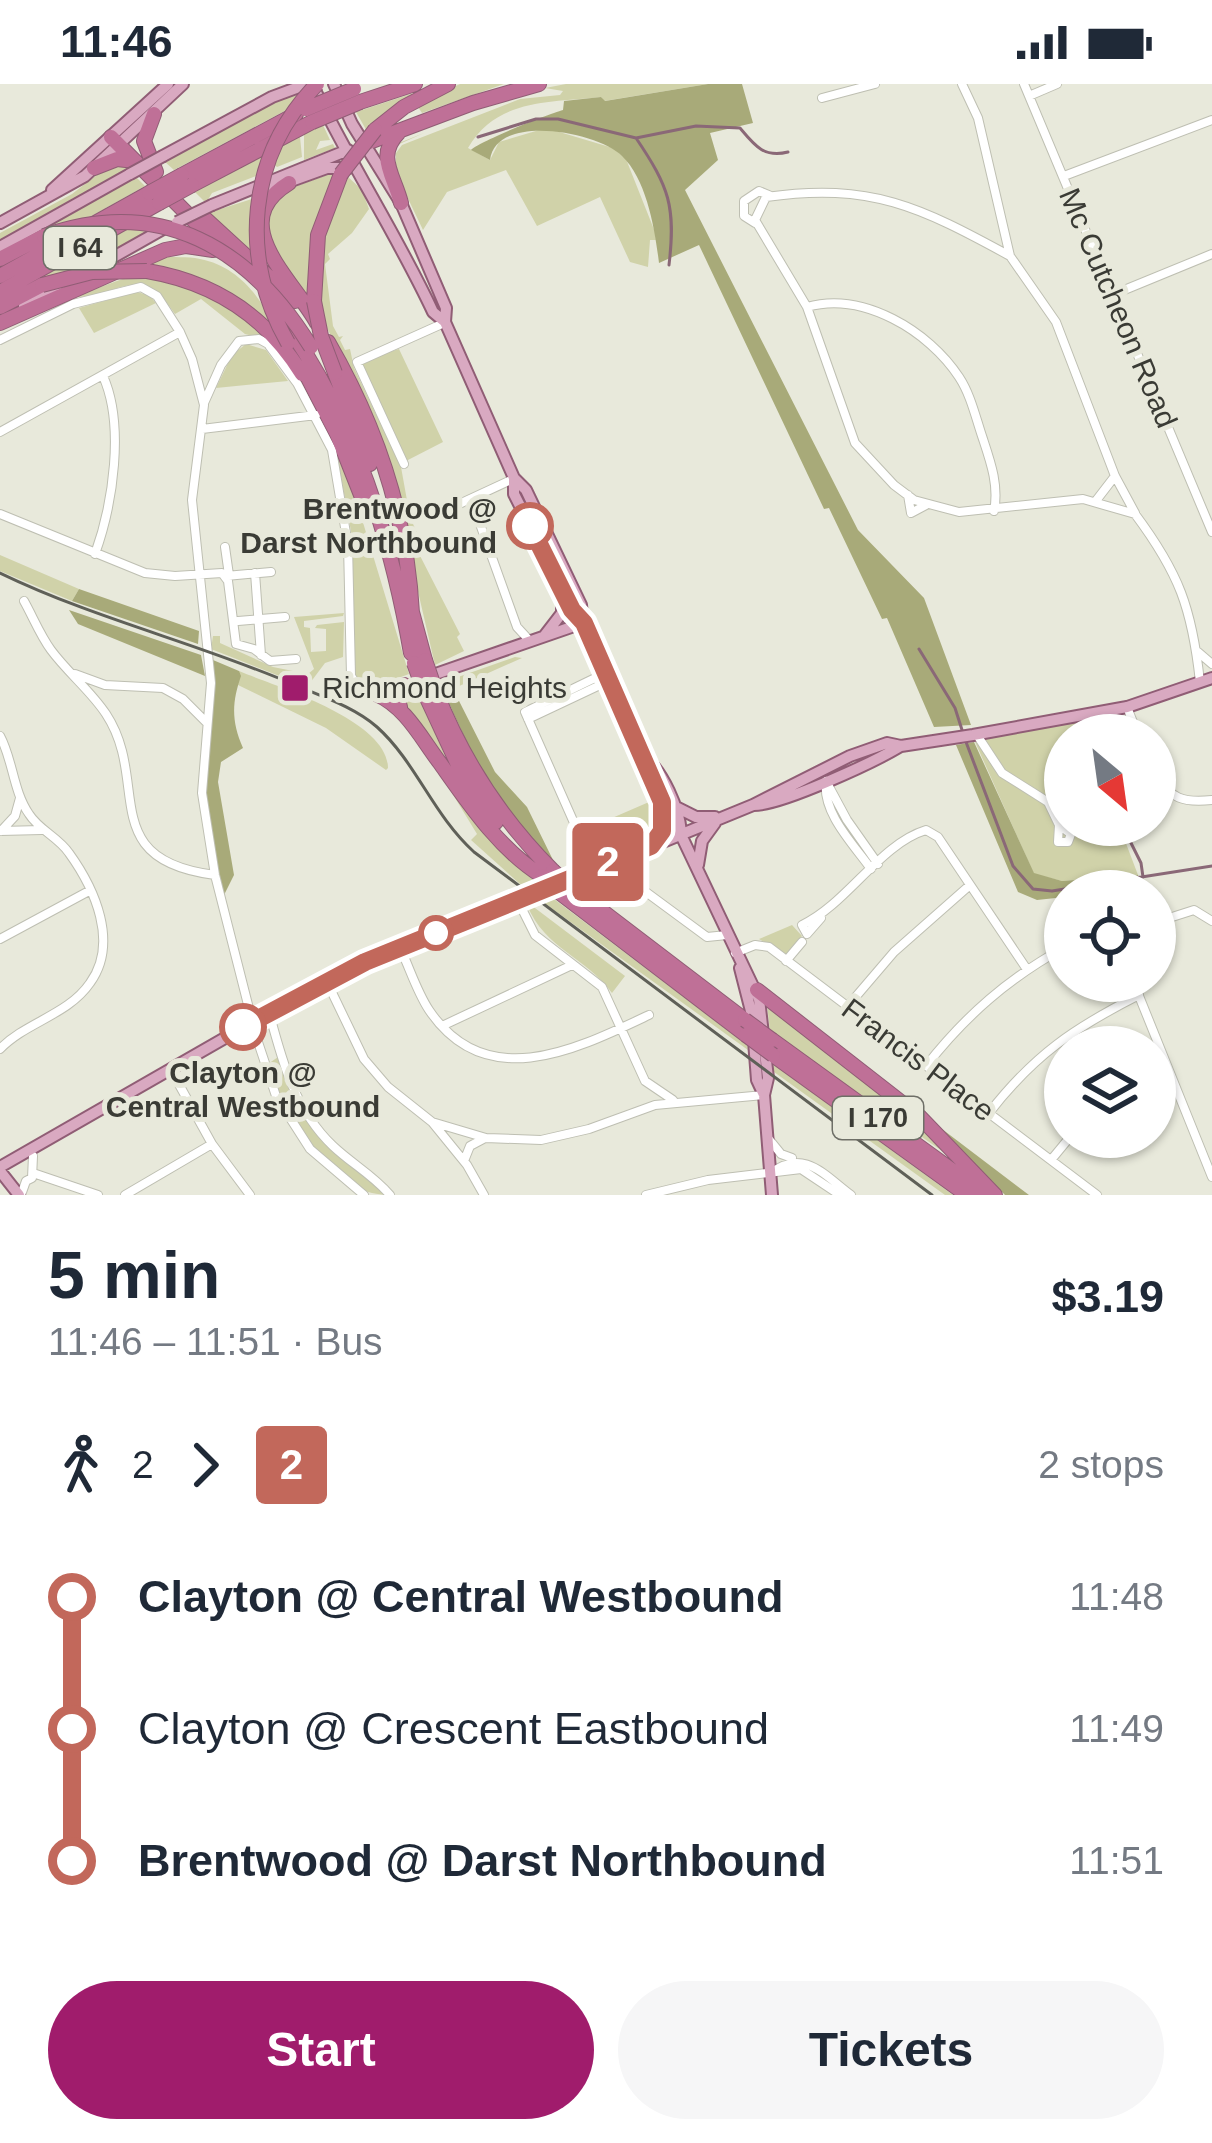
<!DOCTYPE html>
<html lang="en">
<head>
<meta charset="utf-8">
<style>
  :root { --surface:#fff; --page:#f6f6f7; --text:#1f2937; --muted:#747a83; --accent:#a01c6c }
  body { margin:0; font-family:Helvetica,sans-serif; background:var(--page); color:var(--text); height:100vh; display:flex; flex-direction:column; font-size:45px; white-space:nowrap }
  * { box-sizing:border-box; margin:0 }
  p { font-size:39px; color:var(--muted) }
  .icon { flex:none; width:66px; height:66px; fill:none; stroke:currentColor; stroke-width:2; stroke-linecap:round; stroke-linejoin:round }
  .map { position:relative; height:1111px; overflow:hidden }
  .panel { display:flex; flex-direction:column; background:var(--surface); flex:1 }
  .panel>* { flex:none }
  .badge { padding:0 24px; border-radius:9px; font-size:42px; line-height:78px }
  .needle { width:78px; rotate:151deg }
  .controls { position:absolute; left:1044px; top:630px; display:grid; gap:24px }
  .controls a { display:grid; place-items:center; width:132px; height:132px; border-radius:50%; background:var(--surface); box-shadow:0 3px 9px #0004; font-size:60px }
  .map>.badge { position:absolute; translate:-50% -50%; box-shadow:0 0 0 6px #fff }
  .legs { display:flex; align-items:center; gap:18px; height:132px; padding:0 48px; font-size:39px }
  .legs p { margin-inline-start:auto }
  .overview { display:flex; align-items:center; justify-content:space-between; height:204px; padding:0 48px }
  h1 { font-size:66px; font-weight:700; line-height:90px }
  .action { display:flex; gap:24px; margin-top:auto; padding:24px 48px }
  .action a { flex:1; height:138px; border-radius:72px; background:var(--accent); color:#fff; font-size:48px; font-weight:700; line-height:138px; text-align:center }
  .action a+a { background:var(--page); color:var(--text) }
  ul { padding:0 48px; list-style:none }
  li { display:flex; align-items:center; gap:42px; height:132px; font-size:45px }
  li i { display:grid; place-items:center; width:18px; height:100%; margin:0 15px; background:currentColor }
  li i::after { content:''; width:30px; height:30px; margin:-15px; border:9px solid; border-radius:50%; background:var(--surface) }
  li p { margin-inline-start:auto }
  li:first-child i { background:linear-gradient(#0000 50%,currentColor 0) }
  li:last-child i { background:linear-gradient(currentColor 50%,#0000 0) }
  .status { display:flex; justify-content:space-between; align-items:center; height:84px; padding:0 60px; background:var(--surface); direction:ltr }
  .status svg { height:33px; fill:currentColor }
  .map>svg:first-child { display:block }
  .green { fill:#d0d2a9 }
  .forest { fill:#a8aa79 }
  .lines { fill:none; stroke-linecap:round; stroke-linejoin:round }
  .stream { stroke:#8a6877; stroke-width:3 }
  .minor-casing { stroke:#bebfb2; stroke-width:10 }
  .major-casing { stroke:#905d75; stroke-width:14 }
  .highway-casing { stroke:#905d75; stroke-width:16 }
  .minor { stroke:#fff; stroke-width:8 }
  .major { stroke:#d9a9c1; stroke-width:10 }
  .highway { stroke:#bf7097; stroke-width:14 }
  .tram { stroke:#5f6058; stroke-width:3 }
  .major-bridge-casing { stroke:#905d75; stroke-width:14; stroke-linecap:butt }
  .highway-bridge-casing { stroke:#905d75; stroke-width:16; stroke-linecap:butt }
  .major-bridge { stroke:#d9a9c1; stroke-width:10 }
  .highway-bridge { stroke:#bf7097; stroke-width:14 }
  .line-1-casing { stroke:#fff; stroke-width:27 }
  .line-1 { stroke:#c2685b; stroke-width:18 }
  .stop-1-dot { fill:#fff; stroke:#c2685b; stroke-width:6 }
  .poi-dot { fill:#a01c6c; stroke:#e8e9db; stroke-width:4.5 }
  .labels { text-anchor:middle; stroke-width:10; stroke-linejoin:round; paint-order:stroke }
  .shield { fill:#e8e9db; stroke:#6e6f67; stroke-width:3 }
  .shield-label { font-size:27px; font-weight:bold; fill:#3a3b35 }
  .street-label { font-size:30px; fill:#3a3b35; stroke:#e8e9db }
  .stop-label { font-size:30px; font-weight:bold; fill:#3a3b35; stroke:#e8e9db; text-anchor:end }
  .poi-label { font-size:30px; fill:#3a3b35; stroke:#e8e9db; text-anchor:start }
</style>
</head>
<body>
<div class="status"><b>11:46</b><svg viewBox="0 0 49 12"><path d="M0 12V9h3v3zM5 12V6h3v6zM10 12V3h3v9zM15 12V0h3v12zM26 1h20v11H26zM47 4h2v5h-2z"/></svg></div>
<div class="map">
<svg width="1212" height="1111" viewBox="0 0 1212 1111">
  <rect width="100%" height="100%" fill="#e8e9db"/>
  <path class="green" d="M460 0H504L422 29 416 20Z
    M566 0H708L604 17 601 13C550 19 497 14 468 64L490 76 499 58 546 44 613 64 626 75 655 148 656 156H650L648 183 630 178 600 113 537 142 506 86 447 108 423 146 390 77 394 61 424 49 395 62 392 76 396 81V69L402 61 520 15 560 11 563 7 545 4Z
    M429 4 368 49 356 28Z
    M305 5 294 22 174 86 164 77 273 18Z
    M323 41 330 56 320 57 316 66 333 60 335 64 304 76V51L300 53 302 73 277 83 272 79 279 62Z
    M268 68 261 90 212 109 206 119 195 108Z
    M111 80 134 82 0 156V149L72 110Z
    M338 87 314 148 311 219 266 152V127L294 103Z
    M346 91 362 106 369 125 352 149 328 170 330 175 325 180 333 242 339 253 343 252 340 256 345 266 350 265 354 284 401 383 410 433 417 449 413 452 414 460 460 550 457 553 464 567 435 581 386 369 364 313 322 235 320 163Z
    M136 93 145 102 81 138 48 147 46 142Z
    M255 114 253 169 208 129Z
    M131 143 153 146 81 186 42 197 40 194Z
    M162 172C173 174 187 172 200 175 241 183 263 217 280 252L266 238 139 182Z
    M146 191C195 203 234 219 269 256L245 250 201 215 175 230C138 175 118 215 73 213L128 193Z
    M136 208 149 211 156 219 94 249 79 224Z
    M246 260 266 266 288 297 216 304 232 271Z
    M399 265 443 358 406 377 361 283 363 276Z
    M335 360 351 399 409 590 374 603 359 597 353 586V458Z
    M0 471 79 505 72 517 0 487Z
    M344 529 343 532 304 537V543L310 544 311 568 326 567V545L315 544 317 541 344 538 343 573 325 579 307 603 211 565 213 552H220V559L273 583 308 590 314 585 294 533Z
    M515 573 522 574 457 603 458 611 447 614 441 599Z
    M239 587C277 603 388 636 388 684L386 686 326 644 238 601Z
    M415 605 446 674 465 703 402 620V610Z
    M1079 633 1085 651H1065V741H1119L1138 791 1062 797 1034 790 972 651Z
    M441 691 533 796 521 801 471 756 477 750Z
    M649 718 659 741 655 749 604 771 594 769 587 754 589 744Z
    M550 812 747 961 748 966 540 816Z
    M531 821 625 892 612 909C586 873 545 865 527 821Z
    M792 841 802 852 786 871 759 855Z
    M767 919 909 1026 958 1078 770 948Z
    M281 971 312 1037 390 1111C324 1111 289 1034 265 982Z
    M773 980 953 1111H945L774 988Z"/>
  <path class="forest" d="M708 0H742L753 39 710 49 718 76 685 106 858 446 924 514 971 641 934 643 887 534 882 535 829 424 824 425 699 161 659 179C655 146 647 96 622 72 599 48 496 28 490 76L471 66C478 58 548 30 563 26L564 17 601 13 605 17Z
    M79 505 199 547 198 560 72 517Z
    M69 526 201 571 205 592 78 540Z
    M213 576 239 587 241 592C232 618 231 637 243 664L221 678 218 698 234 791 224 811 211 759 206 711Z
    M455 609 495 688 527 723 553 776C509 743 468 665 447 614Z
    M974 658 1034 789 1062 797 1138 791 1144 804 1065 807V813L1037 816 1018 808 956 661Z
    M938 1042 1029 1111H1005Z"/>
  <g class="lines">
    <path class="stream" d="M478 53 536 35H558L636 54C669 103 676 122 669 181
      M636 54 696 42 740 44C755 62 764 74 788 68
      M919 565 955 624 963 649
      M1078 644 1081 651
      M966 658 1013 782 1033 805 1052 807 1212 782
      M1122 741 1141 779 1143 793"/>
    <defs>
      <path id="minor" d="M962 0 978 34 1010 172 1056 238 1115 392 1135 429
        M1024 0 1212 448
        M1029 12 1057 0
        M822 14 875 0
        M1064 92 1212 36
        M755 139 744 132V117L759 107 771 112
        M1010 172C920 123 871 98 766 113L755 136 807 223 855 359 894 401 914 416 959 428 1083 415 1135 430C1179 489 1192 524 1200 598
        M1112 211 1212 170
        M807 223C863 207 929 247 959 293 971 311 976 335 983 355 991 379 999 402 994 427
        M0 256 73 220 141 203 157 212 180 248 192 275 204 321 192 416 211 599 202 709 215 791 256 952 276 1012 310 1065 364 1111
        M204 319 221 281 239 257 259 255 268 260 297 299 332 366 348 461 351 592C364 615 377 610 399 602
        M202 345 316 331
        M0 348 180 248
        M404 380 357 278 444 239
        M908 411 911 429 926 421
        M471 415 517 543 529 556
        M1095 418 1115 392
        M440 429 513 395
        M0 430 145 489 175 492 222 489 228 497 236 560 254 565 270 577 296 575
        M225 463 229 491
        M95 470C113 420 125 341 103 292
        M255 489 261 571
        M226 492 271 488
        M24 517C33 533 40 551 51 566 68 589 91 607 106 630 151 698 95 776 215 791
        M238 537 285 533
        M1198 568 1212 580
        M75 590 105 601 163 604 183 615 206 638
        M1127 623 1138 651
        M528 635 598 602 607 594
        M977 651 1002 689 1048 718 1059 741 1071 750 1068 758H1058L1059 741
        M0 652C13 676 13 707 29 730 39 746 58 753 69 769 95 805 119 859 90 899 68 931 26 938 0 965
        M1155 690C1171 715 1183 719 1212 716
        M826 697 847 736 878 780
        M826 698C822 729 854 761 871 785
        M0 747 42 746
        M1 747 15 732 20 714
        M608 780 707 853 727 851
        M594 784 525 628 593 595 608 593
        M518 817 535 851 602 903 645 997 673 1016
        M1169 834 1194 826 1212 837
        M802 841C847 820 880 760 926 746L938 753 1026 884
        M802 841 807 850 821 834
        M0 855 89 807
        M401 866C410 885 417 908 429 926 486 1011 577 965 649 931
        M735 869 755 861 769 863 1097 1111
        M786 877 802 858
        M326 896 364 975 388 1003 432 1038 467 1081 484 1111
        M1133 897 1212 1093
        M847 923 894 868 970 801
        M269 928C282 977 295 1026 333 1062 352 1080 373 1091 390 1111
        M442 942 572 881
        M926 982C966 931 1009 894 1065 863
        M171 986 212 1060 250 1111
        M989 1029C1034 971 1074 944 1139 911
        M432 1038 486 1054 541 1056 589 1045 655 1021 764 1011
        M768 1054 781 1070 792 1074
        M1051 1076 1070 1053
        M464 1077 470 1062 485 1054
        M33 1089 98 1111
        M771 1089C804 1064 824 1091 851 1111
        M21 1111 26 1097 32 1094 33 1072
        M125 1111 212 1060
        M646 1111 708 1096 801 1085 840 1111"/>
      <path id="major" d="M312 0C349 78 396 149 433 228L445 238 514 394 526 406 581 521 583 539 644 672 654 703 681 751 759 915 768 994 764 1011 772 1111
        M334 0 352 40 401 119 446 224 445 238
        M163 72 272 13 307 0
        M52 106 168 0
        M258 109 327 84H348
        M212 121 348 66
        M0 139 85 92 183 0
        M0 163 130 90
        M87 188 165 144
        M24 222 66 199
        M514 394V410L572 525 583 539
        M545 551 562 529V509
        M424 594 583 539
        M644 672C663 688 679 724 681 748
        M753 721C780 722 874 678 899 663
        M676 723 696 733H715
        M698 781 702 757 715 739
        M740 884 752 931 757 996 764 1011
        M0 1083 326 896 753 721 850 672 887 659 901 662 973 651 1127 623 1212 594
        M0 1087 19 1111"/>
      <path id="highway" d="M360 18 415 0
        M154 30 144 57 156 88
        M375 46 404 23 448 0
        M399 48C375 72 394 91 401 119
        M111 53 225 168
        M364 60 473 19 539 0
        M94 84 117 75 135 77
        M182 91 296 30
        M289 99C224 139 292 194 317 239
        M192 101 312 38
        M201 131 295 217
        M0 175 44 152
        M147 187C213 198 266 232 302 290
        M0 192 149 109
        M0 208 159 119
        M314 217 318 151 341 90
        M0 223 42 201
        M275 225C350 323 390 448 411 569
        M0 239 165 166 186 162 213 166
        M328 258C376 341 407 433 412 529
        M303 284 337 350 363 416
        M335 289 370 380
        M412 528 425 576
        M436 608C463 677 501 735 553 787
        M376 610C406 623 421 654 440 679 469 720 499 765 542 792
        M426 612 459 683 496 738
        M400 623 397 612 404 601
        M572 804 745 936
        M560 809 746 951
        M757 906 920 1033 995 1111
        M772 956 986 1111
        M773 971 967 1111"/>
    </defs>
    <use href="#minor" class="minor-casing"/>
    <use href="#major" class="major-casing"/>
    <use href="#highway" class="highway-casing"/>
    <use href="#minor" class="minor"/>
    <use href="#major" class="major"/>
    <use href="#highway" class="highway"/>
    <path class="tram" d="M0 489C95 535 198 559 295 601 323 613 354 623 377 643 416 678 433 731 474 768L932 1111"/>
    <defs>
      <path id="major-bridge" d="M130 90 163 72
        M177 138 212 121"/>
      <path id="highway-bridge" d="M306 25 354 5
        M312 38 360 18
        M341 90 375 46
        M149 109 182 91
        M159 119 192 101
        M44 152C161 111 250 164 311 263
        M42 201 92 188 147 187
        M314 217 321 252 335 289
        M288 259C239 173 247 72 317 0
        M425 576 436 608
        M414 579 426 612
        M553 787 572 804
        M542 792 560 809
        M745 936 772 956
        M746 951 773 971"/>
    </defs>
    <use href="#major-bridge" class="major-bridge-casing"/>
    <use href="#highway-bridge" class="highway-bridge-casing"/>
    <use href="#major-bridge" class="major-bridge"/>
    <use href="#highway-bridge" class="highway-bridge"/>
  </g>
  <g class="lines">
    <defs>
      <path id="line-1" d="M243 943 365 878 651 762 662 747V718L584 539 572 526 530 442"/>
    </defs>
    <use href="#line-1" class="line-1-casing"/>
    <use href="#line-1" class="line-1"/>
  </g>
  <g class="stop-1-dot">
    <circle cx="530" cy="442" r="21"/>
    <circle cx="436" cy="849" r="15"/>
    <circle cx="243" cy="943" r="21"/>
  </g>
  <rect class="poi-dot" x="280" y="589" width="30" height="30" rx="6"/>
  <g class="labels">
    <g class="shield">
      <rect x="44" y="143" width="72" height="42" rx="9"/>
      <rect x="833" y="1013" width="90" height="42" rx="9"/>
    </g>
    <g class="shield-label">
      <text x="80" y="173">I 64</text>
      <text x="878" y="1043">I 170</text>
    </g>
    <g class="street-label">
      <text transform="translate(1118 224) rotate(67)" y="10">Mc Cutcheon Road</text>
      <text transform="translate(918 976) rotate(37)" y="10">Francis Place</text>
    </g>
    <g class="stop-label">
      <text x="497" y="435">Brentwood @<tspan x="497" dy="34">Darst Northbound</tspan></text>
      <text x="243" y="999" text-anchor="middle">Clayton @<tspan x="243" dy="34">Central Westbound</tspan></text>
    </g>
    <g class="poi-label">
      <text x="322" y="614">Richmond Heights</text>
    </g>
  </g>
</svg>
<div class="controls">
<a><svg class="needle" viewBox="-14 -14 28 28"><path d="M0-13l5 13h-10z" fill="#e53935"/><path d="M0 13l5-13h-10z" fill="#747a83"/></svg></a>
<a><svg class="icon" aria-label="locate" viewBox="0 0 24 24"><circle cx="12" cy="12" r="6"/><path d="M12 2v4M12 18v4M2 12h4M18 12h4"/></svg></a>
<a><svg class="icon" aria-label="layers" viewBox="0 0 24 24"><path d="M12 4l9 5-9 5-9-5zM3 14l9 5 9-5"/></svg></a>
</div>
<b class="badge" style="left:608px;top:778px;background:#c2685b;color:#fff">2</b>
</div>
<section class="panel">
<div class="overview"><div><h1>5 min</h1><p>11:46 – 11:51 · Bus</p></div><b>$3.19</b></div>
<div class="legs"><svg class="icon" aria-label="walk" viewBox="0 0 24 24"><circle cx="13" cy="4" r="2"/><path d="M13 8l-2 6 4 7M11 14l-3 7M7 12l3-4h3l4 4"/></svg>2<svg class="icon" aria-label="forward" viewBox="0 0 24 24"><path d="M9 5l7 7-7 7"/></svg><b class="badge" style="background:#c2685b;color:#fff">2</b><p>2 stops</p></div>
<ul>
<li><i style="color:#c2685b"></i><b>Clayton @ Central Westbound</b><p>11:48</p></li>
<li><i style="color:#c2685b"></i><span>Clayton @ Crescent Eastbound</span><p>11:49</p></li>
<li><i style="color:#c2685b"></i><b>Brentwood @ Darst Northbound</b><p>11:51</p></li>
</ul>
<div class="action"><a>Start</a><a>Tickets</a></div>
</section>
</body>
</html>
